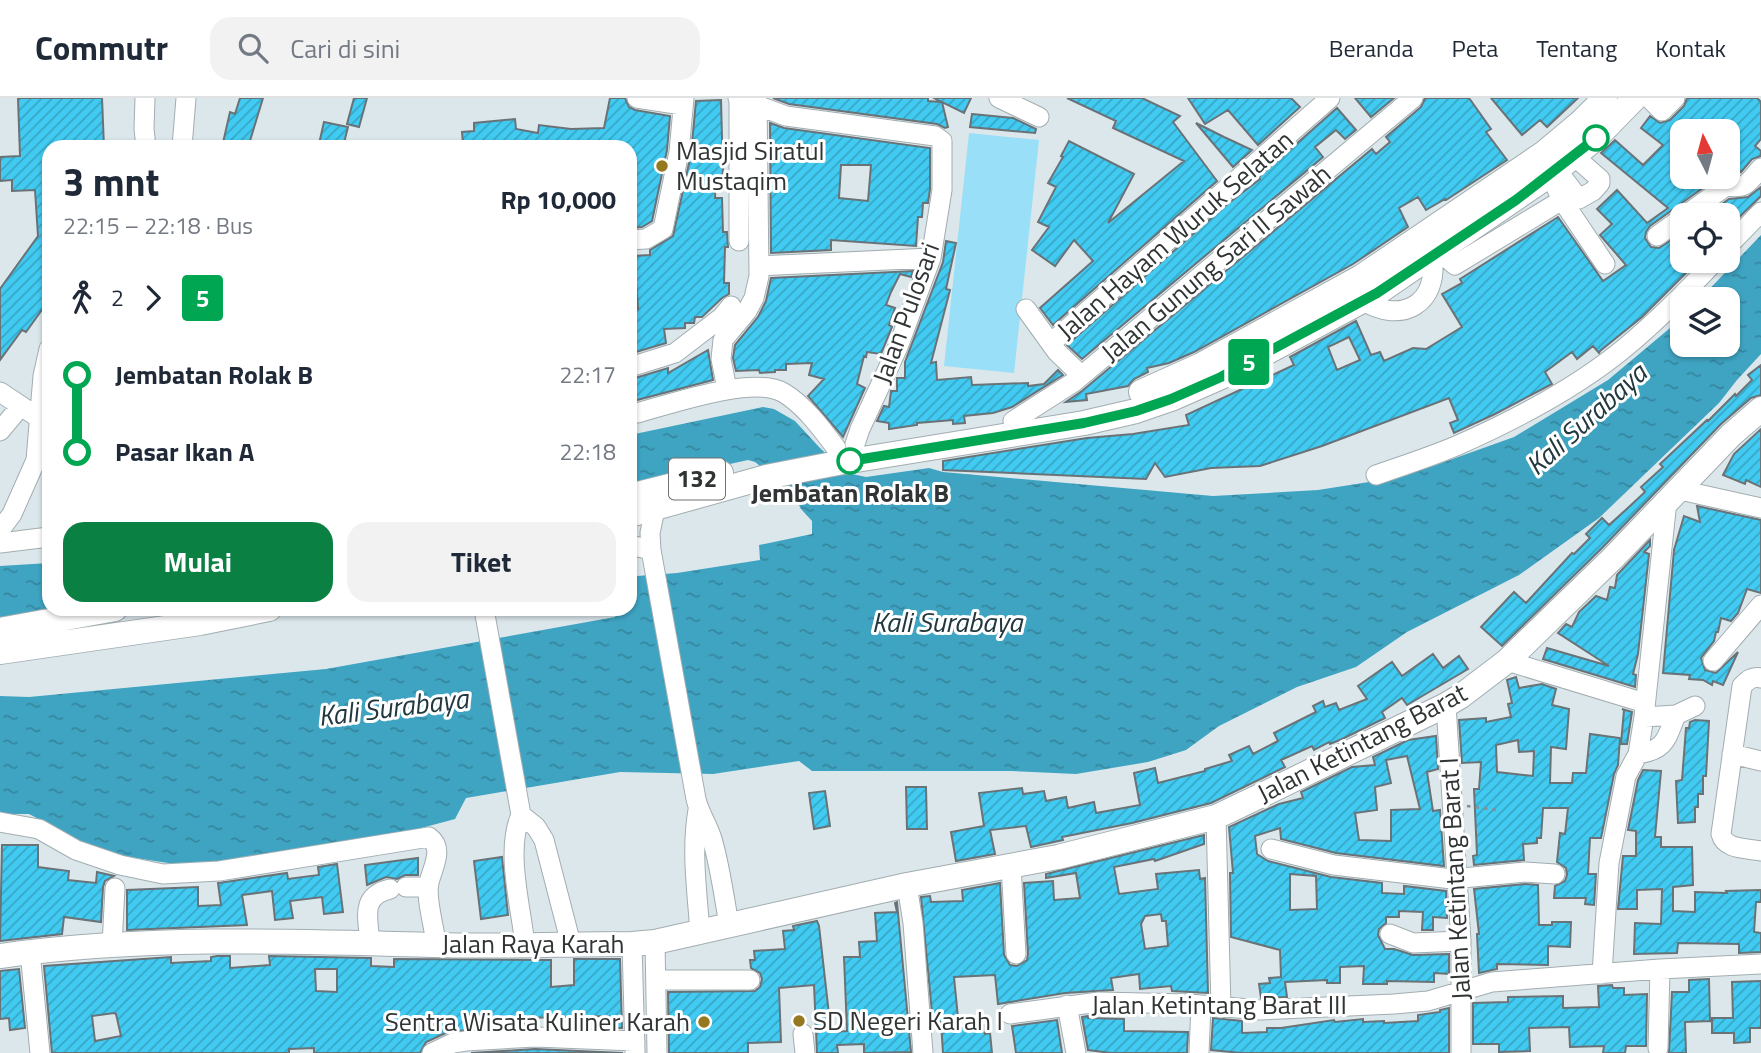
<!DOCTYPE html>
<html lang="id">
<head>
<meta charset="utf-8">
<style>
  :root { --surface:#fff; --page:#f2f2f3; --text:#1f2937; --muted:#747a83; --line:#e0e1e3; --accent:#0b8043 }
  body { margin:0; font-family:"Titillium Web",sans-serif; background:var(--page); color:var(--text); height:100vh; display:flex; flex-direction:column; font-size:26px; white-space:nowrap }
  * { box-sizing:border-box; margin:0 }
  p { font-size:23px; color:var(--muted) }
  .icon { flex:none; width:38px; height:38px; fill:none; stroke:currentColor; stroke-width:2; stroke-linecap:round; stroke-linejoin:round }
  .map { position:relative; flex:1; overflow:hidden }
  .drawer { position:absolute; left:42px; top:42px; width:595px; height:476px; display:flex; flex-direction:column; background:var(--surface); border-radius:21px; box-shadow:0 2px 5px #0004 }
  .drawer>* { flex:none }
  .badge { padding:0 14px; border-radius:5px; font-size:24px; line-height:46px }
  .needle { width:46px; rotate:354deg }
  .buttons { position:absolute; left:1670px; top:21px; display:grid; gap:14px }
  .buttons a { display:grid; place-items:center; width:70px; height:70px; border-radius:14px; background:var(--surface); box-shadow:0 2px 5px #0004; font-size:35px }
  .map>.badge { position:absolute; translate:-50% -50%; box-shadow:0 0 0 4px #fff }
  .legs { display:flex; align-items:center; gap:10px; height:77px; padding:0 21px; font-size:23px }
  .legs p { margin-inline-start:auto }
  .headline { display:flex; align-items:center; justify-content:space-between; height:119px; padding:0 21px }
  h1 { font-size:38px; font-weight:700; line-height:52px }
  .action { display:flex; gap:14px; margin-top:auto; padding:14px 21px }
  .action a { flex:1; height:80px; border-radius:21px; background:var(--accent); color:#fff; font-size:28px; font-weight:700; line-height:80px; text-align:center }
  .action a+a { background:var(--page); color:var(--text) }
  ul { padding:0 21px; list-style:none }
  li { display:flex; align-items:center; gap:24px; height:77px; font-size:26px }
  li i { display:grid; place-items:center; width:10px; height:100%; margin:0 9px; background:currentColor }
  li i::after { content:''; width:18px; height:18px; margin:-9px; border:5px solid; border-radius:50%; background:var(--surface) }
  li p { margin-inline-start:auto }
  li:first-child i { background:linear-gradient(#0000 50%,currentColor 0) }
  li:last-child i { background:linear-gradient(currentColor 50%,#0000 0) }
  header { display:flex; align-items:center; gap:42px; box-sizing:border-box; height:98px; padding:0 35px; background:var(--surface); border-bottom:2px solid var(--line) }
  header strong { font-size:33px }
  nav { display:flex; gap:38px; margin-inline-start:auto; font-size:24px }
  .search { width:490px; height:63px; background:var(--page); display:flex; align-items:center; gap:18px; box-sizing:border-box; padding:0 24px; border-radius:21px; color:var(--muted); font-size:26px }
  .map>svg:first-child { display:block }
  .green { fill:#98dff7 }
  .water { fill:url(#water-ripples) }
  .building { fill:url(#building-hatch); stroke:#697377; stroke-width:2; fill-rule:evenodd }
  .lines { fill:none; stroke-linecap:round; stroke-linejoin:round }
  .minor-casing { stroke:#a2adb1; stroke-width:21 }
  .major-casing { stroke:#a2adb1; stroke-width:26 }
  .path { stroke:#858d8f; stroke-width:2.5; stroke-dasharray:3.5 5; stroke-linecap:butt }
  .minor { stroke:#fff; stroke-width:19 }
  .major { stroke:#fff; stroke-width:24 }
  .line-1-casing { stroke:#fff; stroke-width:16 }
  .line-1 { stroke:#00a651; stroke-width:10 }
  .stop-1-dot { fill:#fff; stroke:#00a651; stroke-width:3.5 }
  .poi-dot { fill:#95781f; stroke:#fff; stroke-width:2.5 }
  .labels { text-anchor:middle; stroke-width:6; stroke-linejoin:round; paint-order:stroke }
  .shield { fill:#fff; stroke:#6e7172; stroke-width:2 }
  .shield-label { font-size:24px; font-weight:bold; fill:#303435 }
  .poi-label { font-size:26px; fill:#303435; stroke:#fff; text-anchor:start }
  .street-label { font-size:26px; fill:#303435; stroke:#fff }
  .stop-label { font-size:26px; font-weight:bold; fill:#303435; stroke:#fff }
  .water-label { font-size:28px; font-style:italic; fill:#21383f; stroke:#fff }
</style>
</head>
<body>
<header>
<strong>Commutr</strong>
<div class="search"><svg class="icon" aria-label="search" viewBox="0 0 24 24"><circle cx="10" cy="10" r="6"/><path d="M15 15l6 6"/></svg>Cari di sini</div>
<nav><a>Beranda</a><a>Peta</a><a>Tentang</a><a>Kontak</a></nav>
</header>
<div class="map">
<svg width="1761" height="955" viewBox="0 0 1761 955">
  <defs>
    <pattern id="water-ripples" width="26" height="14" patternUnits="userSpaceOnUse" patternTransform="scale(1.75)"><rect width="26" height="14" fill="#3fa4c2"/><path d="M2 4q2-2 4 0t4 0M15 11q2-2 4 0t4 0" fill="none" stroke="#35869e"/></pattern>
    <pattern id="building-hatch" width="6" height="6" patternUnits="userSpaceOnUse" patternTransform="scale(1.75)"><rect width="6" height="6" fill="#41cbf2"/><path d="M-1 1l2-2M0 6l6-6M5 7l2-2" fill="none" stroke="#37a6c5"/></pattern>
  </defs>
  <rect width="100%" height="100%" fill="#dce7eb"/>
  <path class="green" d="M969 35 1039 42 1014 275 944 268Z"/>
  <path class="water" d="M1761 137V256L1737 282 1719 305 1599 420 1519 477 1407 534 1356 569 1297 589 1219 628 1186 652 1148 664 1076 676 1010 673H812L799 663 713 676 620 674 466 700 455 721 414 732 194 769 103 755 68 744 54 729 29 716H0V598L29 599 326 571 615 519 619 511H630V492L637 478 677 475 760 462 759 447 812 436V423L801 411 793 395 755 364 748 362 630 388V337L763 309 774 311 795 323 820 350 847 375 866 379 929 370 943 374 1213 398 1318 392 1369 384 1433 368 1514 339 1608 282 1682 220V247H1727V201H1700Z
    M49 465V511L0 520V468Z"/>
  <path class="building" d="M18 0H102L104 49H49V202L26 234 22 232 0 262V191L38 138 35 92 12 93V82L0 83V59L20 58Z
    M240 0H263L249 46 238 43 237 49H222L230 14 235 16Z
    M354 0H367L359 29 347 26Z
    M610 0H625L629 9 635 12 670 18 667 52 652 123 642 129 630 130V49H517L518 43 463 46 462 34 474 33V25L515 21 516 31 538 35 539 27 571 31 604 30Z
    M773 0H928V3L941 4 934 0H971L964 15 942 4 948 29 945 30 937 26 789 6Z
    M1067 0H1142L1180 18 1173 24 1217 83 1053 227 1040 210 1093 163 1074 142 1055 168 1032 152 1049 129 1038 124 1056 89 1048 85 1063 59 1061 58 1069 43 1134 76 1108 125 1184 63 1113 30 1116 23Z
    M1188 0H1291L1300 9 1258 47 1228 12 1205 26Z
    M1355 0H1394L1371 19Z
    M1425 0H1469L1491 31 1486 34 1507 62 1446 102 1445 101 1426 112 1418 99 1399 110 1408 129 1353 166 1194 254 1169 265 1147 270 1148 274 1134 281 1128 288 1086 296 1087 302 1066 304 1082 293 1372 51 1376 56 1390 44 1386 39 1421 9Z
    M1491 0H1578L1547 29 1540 22 1522 37Z
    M1687 0H1757L1761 4V41L1755 48 1761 53V58L1752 61 1741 74 1727 63V33H1682V79H1718L1650 128 1646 134 1645 140 1651 149 1659 150 1682 135V163H1698L1642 219 1600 253 1599 255 1593 248 1577 261 1572 254 1545 274 1552 286 1495 316 1454 335 1450 325 1458 322 1449 300 1322 348 1260 368 1211 370 1165 379 1155 365 1146 381 943 372V363L1087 340 1133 336 1189 327 1186 317 1294 267 1290 259 1356 223 1371 257 1380 254 1384 263 1413 250 1426 251 1462 229 1442 196 1462 185 1460 181 1558 119 1603 183 1626 167 1600 137 1612 126 1597 111 1617 92 1647 125 1668 110 1601 55 1615 42 1643 67 1663 47 1641 30 1650 18 1660 25 1670 22 1684 8ZM1349 239 1360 262 1337 272 1328 249Z
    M721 2 723 78 716 79 715 100H722L723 134H727L728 149H725L724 185H729V196L722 200 702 219H695L694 225H685V230L664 231 666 245 633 255V212L638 211 636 185H633V158L650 157V152L673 138 691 56 696 3Z
    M1337 10 1356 32 1345 41 1336 32 1315 49 1323 59 1082 261 1067 247 1225 108 1260 81 1259 79Z
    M972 16 1013 20 1036 31 1035 35 970 29Z
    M324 24 348 29 343 49 319 46Z
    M770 25 784 30 930 50V91L928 105H923L922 119H918L916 148 831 142V152L771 155ZM841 67H871L868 103 839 100Z
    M1196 25 1224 39 1252 52 1233 69Z
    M1761 89V98L1727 131V117H1707L1729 101 1748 99Z
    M946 143 956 145 946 191 950 192 931 265 936 264 937 282 971 279 972 287 1028 285V288L1044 286 1058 272 1063 277 1012 309 993 315 964 318 965 325 953 326V322L917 325V327L889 331V325L877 323 884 308 889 309 891 293H897V280H905V264L943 164Z
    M913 173 911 179 900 176 891 194 886 207 895 210 889 227 892 229 881 256 867 254 866 259 864 258 857 286 865 290 843 339 808 298 824 281 809 277 812 265 786 266V272H775V274L760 275 759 272 736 273 733 260 735 247 758 219 766 203 771 180Z
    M708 252 713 282 637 302 630 292V282L632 281 668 270V275Z
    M1761 267V297L1751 300 1721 326 1602 450 1502 548 1481 529 1514 494 1526 505 1572 455 1574 456 1590 440 1586 436 1602 420 1609 427 1630 408 1645 394 1641 389 1663 369 1660 366 1707 322 1708 323 1735 296 1736 298 1752 282 1748 277Z
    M1761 331V389L1746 382 1745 386 1723 377 1734 356Z
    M1697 408 1761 422V495L1747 491 1738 515 1731 523 1721 520 1718 534H1716L1714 543 1701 560 1705 572 1716 575 1738 554 1723 587 1713 583 1712 587 1703 582 1689 581 1690 577 1663 575 1674 452 1684 418 1700 424Z
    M1650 442V448L1644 454 1649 456 1638 556 1633 576 1636 577 1635 589 1543 561 1547 550 1609 568 1558 535 1566 526 1572 529 1579 514 1596 498 1607 502 1610 489 1615 490 1617 477Z
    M1433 556 1443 570 1459 558 1468 571 1407 607 1402 600 1382 614 1385 620 1342 641 1330 646 1329 644 1314 652 1312 648 1281 662 1285 669 1211 705 1132 725 1062 739 1063 742 1031 749 1026 728 990 732 995 756 956 763 951 734 984 728 979 695 1022 690 1023 696 1044 693 1046 703 1066 699 1068 710 1094 704 1096 715 1140 707 1134 675 1155 670 1158 685 1205 673V671L1232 663 1229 657 1249 648 1253 656 1278 643 1274 635 1316 614 1313 608 1323 603 1325 609 1336 605 1339 612 1367 601 1358 588 1392 564 1402 578Z
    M1516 579 1519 590 1542 586 1556 591 1552 607 1569 611 1566 651 1551 649 1550 685H1572L1573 675H1586L1590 636 1620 640 1618 667 1614 676 1601 740H1590L1588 776H1596L1594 807 1585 806 1586 800H1554L1555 788 1565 783 1567 777 1566 770 1557 764 1560 735 1565 736 1568 710H1543L1541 740H1537V745L1523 746 1524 762 1474 767 1473 758 1477 757 1474 691H1479L1481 664 1462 665 1459 622 1486 620V624L1511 619 1508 606 1512 605 1507 582ZM1518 642 1519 654 1534 653 1533 678 1497 674 1496 647Z
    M1622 611 1632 614 1627 646H1621L1624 612Z
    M1695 622 1709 623 1706 678H1703V696H1698V709H1695V724L1678 725 1676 683 1682 682 1686 630H1689L1690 624Z
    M1436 638 1438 671 1427 674 1433 713 1440 712 1444 768 1336 755 1281 741 1280 730 1255 738 1257 756 1268 763 1331 779 1382 785V795L1404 796V788L1446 793 1447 820 1433 819V832H1422L1423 814 1399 813V819H1386V825L1379 831 1378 837 1385 851H1394L1413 857 1449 856V876L1434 875V884L1387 883V886H1363L1364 868 1340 869V885H1327V882L1285 884 1287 899 1261 900 1259 886 1270 885 1269 880 1281 879 1280 852 1231 839 1230 775H1233L1229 729 1279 706 1303 700 1301 694 1352 669 1375 667 1373 659 1408 642ZM1407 658 1420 711 1391 712V743L1359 742 1355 715 1377 712 1375 689 1391 685 1386 662ZM1290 776 1316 778 1317 811 1290 812Z
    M1643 672 1661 673 1655 739H1661V749H1692L1693 787 1673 789V813L1695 814V794L1727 795 1726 793 1761 792V804H1756L1754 834 1761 835V854L1739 855V846L1678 845 1677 855 1634 856 1635 825 1661 826 1662 791 1637 792V811H1618L1623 758H1636V733L1628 732 1638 682Z
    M906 689H926L927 731H907Z
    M825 693 830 728 814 731 809 695Z
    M1204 737V746L1155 763 1154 761 1114 769 1119 796 1158 791 1156 776 1199 772 1200 781 1205 780 1208 895 1172 893 1171 888 1140 891 1139 876 1111 880 1113 892 1065 895 998 906 995 877 954 879 959 930 984 927 985 936 990 935 992 955H943L941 924 933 925 921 799 930 798 931 804 963 803 962 792 1000 785 1004 857 1010 867 1017 868 1027 862 1028 856 1024 785 1053 783 1054 802 1080 800 1076 775 1046 780V776ZM1161 816 1162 823H1166L1168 848 1145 851 1141 826 1145 818Z
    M2 747H38V769L69 773 68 782 96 785 97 774 114 778 105 783 103 789 101 824 64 819 62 836 0 843Z
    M502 759 508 817 481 821 474 763Z
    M418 760V777H405L397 781 386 779 367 787 365 767Z
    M337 766 343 814 324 816 322 799 290 803 293 820 275 822 272 793 242 797 247 827 127 832V792L198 789V808L221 807 218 785 287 775 288 781 319 777 318 769Z
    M1525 786 1538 787 1539 827H1552V824H1571L1570 849 1548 848V867L1497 866V871L1479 875 1477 836H1479L1474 791Z
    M897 804 911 954 864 955V946L837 947 838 955H817L814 887 779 890 781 944 748 945V955H669L668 894 755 893 760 889 762 881 760 875 751 870 750 862H755L754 853 785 851 783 833 794 832 793 828 817 823 819 828 831 934 847 933 844 859H860L859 844 877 843 875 815 897 814 895 805Z
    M217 858H230V870L270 867 269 858 371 860V868L394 869V861L551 862V889L574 887V861H620L622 930H609V918L523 920 524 927 448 934 426 944 420 955H314V950L289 951V955H52L44 868 171 859V865L211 863V859ZM315 871H337V894L316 893ZM114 915 116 916 121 938 95 943 92 918Z
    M19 871 25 930 10 932 9 920 0 921V873Z
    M1709 881 1710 923 1685 924 1686 955H1669L1672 894H1689V882Z
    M1761 883V930H1750V944L1734 945V935H1712V920H1733L1732 884Z
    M1612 887 1613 890H1624V897L1647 896 1646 948H1626L1625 955H1603L1604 948 1570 949 1569 929 1529 930 1530 953 1499 954V946H1473V905L1508 904V899L1563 898V910L1599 909 1598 888Z
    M1449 910V955H1241L1211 952 1213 920 1242 923V935L1267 934V930H1281L1334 922 1335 924 1363 921V924L1384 923V925L1418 923V917L1440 914V912Z
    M1088 918V920L1124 921V933L1188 934 1187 955H1111L1088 952 1082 919Z
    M1057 922 1062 955H1016L1012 928Z
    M535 951 623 955H471Z"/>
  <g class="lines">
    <defs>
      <path id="minor" d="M145 0 144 31 146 49
        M637 0 682 7
        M738 0 786 18 935 38 942 43V92L931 160 898 249 860 331 855 346
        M999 0 1039 19
        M1649 0 1662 13 1675 0
        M739 1V143
        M182 49 186 0
        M1557 72 1579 101 1593 93 1600 85V81L1574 58
        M1550 77 1562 102 1605 166
        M1686 117 1726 88C1748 91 1747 85 1761 70
        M1657 138 1682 120
        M630 142 646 141 663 131 679 54 684 0
        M1727 149 1761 114
        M1439 153 1455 167 1562 102
        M759 168 931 160
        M1362 202C1402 228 1440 205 1432 157
        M1026 211 1057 254 1081 277
        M1051 245 1330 0
        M630 269 675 255 722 219 731 208
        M727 291 721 261 723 242 747 213 754 200 759 178 757 0
        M0 294 39 320
        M630 317C665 308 753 276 784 295 804 307 822 331 836 350
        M1013 323 1074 284 1413 0
        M0 333 20 309
        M36 362 43 278 49 251
        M1376 377C1402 368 1430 359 1456 348 1515 322 1577 290 1627 248 1658 222 1687 193 1715 163
        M1680 392 1761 410
        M655 411 650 435 651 452 696 701C699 715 708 727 712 741 720 768 724 798 729 827
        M0 432 12 416 36 362 42 354
        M0 445 49 439
        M630 447 651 452
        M484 511 521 717C505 752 521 809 525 847
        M1507 563 1645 605
        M1713 563 1761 507
        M1761 580C1752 578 1748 582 1742 588L1721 736C1725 752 1747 750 1761 753
        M1446 607 1461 843V955
        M1644 619 1676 617 1695 608
        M1638 656C1666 652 1666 641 1676 617
        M1732 656 1761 663
        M698 712C691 752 697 793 700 834
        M521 717 536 729 544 742 571 846
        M1216 719 1221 910
        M0 724 39 731 76 752 120 767 163 776 219 773 429 739C445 751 432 770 429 785 425 800 435 830 436 847
        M1271 751 1334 767 1452 781 1525 774 1555 776
        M1011 767 1016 856
        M907 787 913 825 923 955
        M406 789H427
        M1390 836 1413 845 1461 843
        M370 844C368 820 360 798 390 791
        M655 844 657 955
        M632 846 635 954
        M112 847 115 790
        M30 854 40 955
        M1602 876 1609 765 1626 678 1638 656 1644 619 1667 403
        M656 882H750
        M1067 907 1076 955
        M1010 916 1099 904 1189 906 1261 912 1394 906 1428 903 1492 884 1660 871 1761 866
        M803 936 805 955
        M1658 950 1660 871
        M432 955 453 945 466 943 535 939 635 943
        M1199 955 1201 907"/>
      <path id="major" d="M1141 294 1201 267 1361 179 1544 55 1581 24 1605 0
        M630 398 721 375
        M630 417 766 379 838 365 1084 325 1136 313 1171 301 1221 279 1377 195 1557 72 1596 40 1635 0
        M0 532 115 511
        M0 554 200 525 269 511
        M0 858C144 838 290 843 435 847 501 849 566 846 632 846L655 844 907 787 1058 759 1216 719 1264 696 1446 607 1461 598 1507 563 1613 460 1731 337 1761 311"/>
    </defs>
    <use href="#minor" class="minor-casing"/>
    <use href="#major" class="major-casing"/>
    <path class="path" d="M1467 708 1496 712"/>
    <use href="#minor" class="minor"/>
    <use href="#major" class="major"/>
  </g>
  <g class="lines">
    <defs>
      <path id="line-1" d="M850 363 1084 325 1136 313 1171 301 1221 279 1377 195 1516 102 1596 40"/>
    </defs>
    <use href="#line-1" class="line-1-casing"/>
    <use href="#line-1" class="line-1"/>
  </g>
  <g class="stop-1-dot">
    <circle cx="1596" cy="40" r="12"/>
    <circle cx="850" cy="363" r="12"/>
  </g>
  <g class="poi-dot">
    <circle cx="662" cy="68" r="7"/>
    <circle cx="799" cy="923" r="7"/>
    <circle cx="704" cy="924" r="7"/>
  </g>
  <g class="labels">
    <rect class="shield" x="669" y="360.5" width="56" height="41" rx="5"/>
    <g class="shield-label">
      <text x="697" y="389">132</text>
    </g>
    <g class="poi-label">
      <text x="676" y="62">Masjid Siratul<tspan x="676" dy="30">Mustaqim</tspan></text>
      <text x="813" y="932">SD Negeri Karah I</text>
      <text x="690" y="933" text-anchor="end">Sentra Wisata Kuliner Karah</text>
    </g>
    <g class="street-label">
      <text transform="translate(1175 137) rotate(-41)" y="9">Jalan Hayam Wuruk Selatan</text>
      <text transform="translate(1216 165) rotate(-40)" y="9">Jalan Gunung Sari II Sawah</text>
      <text transform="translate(906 215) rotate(-70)" y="9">Jalan Pulosari</text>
      <text transform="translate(1362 645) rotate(-27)" y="9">Jalan Ketintang Barat</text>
      <text transform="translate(1455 781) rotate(-93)" y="9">Jalan Ketintang Barat I</text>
      <text x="533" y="855">Jalan Raya Karah</text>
      <text x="1219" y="916">Jalan Ketintang Barat III</text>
    </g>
    <g class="stop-label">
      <text x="850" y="404">Jembatan Rolak B</text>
    </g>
    <g class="water-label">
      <text transform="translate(1586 321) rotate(-42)" y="10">Kali Surabaya</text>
      <text x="947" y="534">Kali Surabaya</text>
      <text transform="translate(393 609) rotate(-7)" y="10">Kali Surabaya</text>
    </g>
  </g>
</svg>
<div class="buttons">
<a><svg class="needle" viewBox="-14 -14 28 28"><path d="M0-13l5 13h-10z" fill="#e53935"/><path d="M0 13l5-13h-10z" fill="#747a83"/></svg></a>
<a><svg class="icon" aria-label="locate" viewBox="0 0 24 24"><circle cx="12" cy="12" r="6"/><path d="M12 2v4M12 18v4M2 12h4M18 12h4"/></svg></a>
<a><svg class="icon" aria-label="layers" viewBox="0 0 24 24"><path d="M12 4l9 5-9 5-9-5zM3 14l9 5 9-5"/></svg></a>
</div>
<b class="badge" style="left:1249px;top:264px;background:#00a651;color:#fff">5</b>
<section class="drawer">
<div class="headline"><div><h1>3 mnt</h1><p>22:15 – 22:18 · Bus</p></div><b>Rp 10,000</b></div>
<div class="legs"><svg class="icon" aria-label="walk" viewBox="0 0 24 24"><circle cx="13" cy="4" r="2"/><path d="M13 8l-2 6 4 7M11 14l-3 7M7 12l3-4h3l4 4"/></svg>2<svg class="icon" aria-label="forward" viewBox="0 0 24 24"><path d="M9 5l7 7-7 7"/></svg><b class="badge" style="background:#00a651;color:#fff">5</b></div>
<ul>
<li><i style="color:#00a651"></i><b>Jembatan Rolak B</b><p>22:17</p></li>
<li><i style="color:#00a651"></i><b>Pasar Ikan A</b><p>22:18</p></li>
</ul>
<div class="action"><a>Mulai</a><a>Tiket</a></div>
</section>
</div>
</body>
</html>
